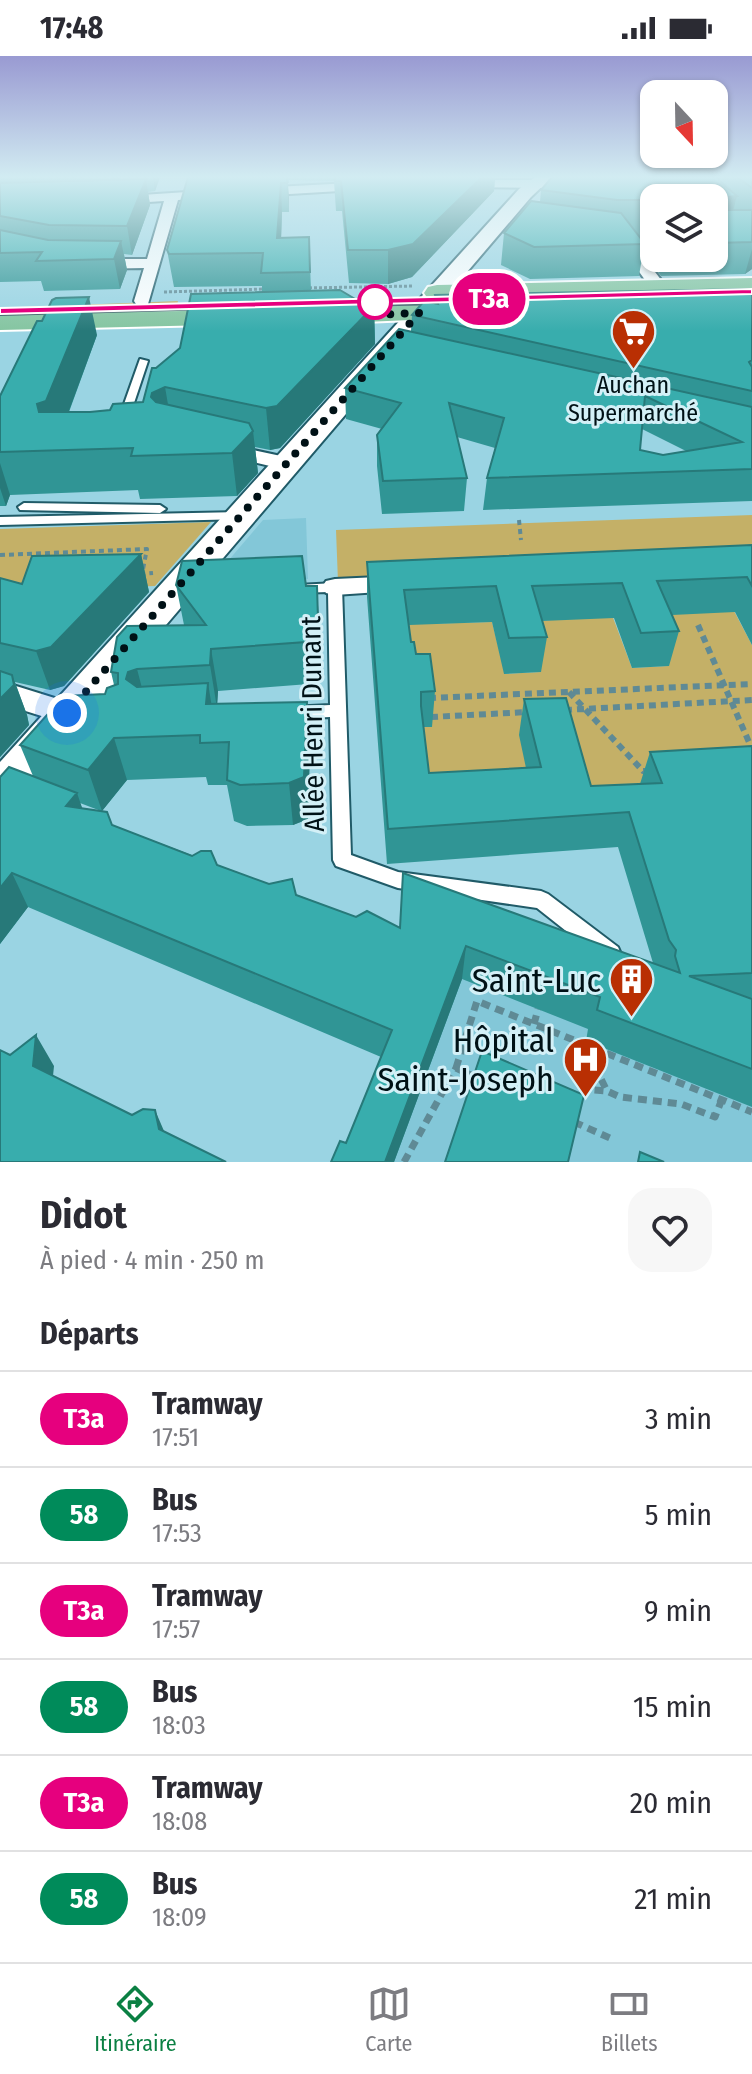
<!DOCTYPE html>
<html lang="fr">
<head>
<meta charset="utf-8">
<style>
  :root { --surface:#fff; --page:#f7f7f7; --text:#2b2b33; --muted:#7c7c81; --line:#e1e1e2; --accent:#0b8043 }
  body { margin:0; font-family:"Fira Sans Condensed",sans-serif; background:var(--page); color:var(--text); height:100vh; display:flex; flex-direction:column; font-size:30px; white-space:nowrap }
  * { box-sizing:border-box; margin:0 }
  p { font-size:26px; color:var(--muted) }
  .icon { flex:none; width:44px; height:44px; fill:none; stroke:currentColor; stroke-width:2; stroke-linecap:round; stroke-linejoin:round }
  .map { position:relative; height:1106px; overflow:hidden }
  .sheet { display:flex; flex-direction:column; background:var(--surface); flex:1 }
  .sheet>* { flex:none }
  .badge { padding:0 16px; border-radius:26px; font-size:28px; line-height:52px }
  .needle { width:52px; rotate:158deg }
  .controls { position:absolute; left:640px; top:24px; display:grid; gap:16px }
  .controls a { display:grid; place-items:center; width:88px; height:88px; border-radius:16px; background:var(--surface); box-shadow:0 2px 6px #0004; font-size:40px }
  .you { position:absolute; width:40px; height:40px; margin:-20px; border:6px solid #fff; border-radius:50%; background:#1a73e8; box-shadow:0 0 0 12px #1a73e833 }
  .map>.badge { position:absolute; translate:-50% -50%; box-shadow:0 0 0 4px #fff }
  h2 { padding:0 40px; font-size:30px; line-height:72px }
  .round { display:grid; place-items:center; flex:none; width:84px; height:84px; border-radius:24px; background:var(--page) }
  .head { display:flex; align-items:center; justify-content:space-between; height:136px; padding:0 40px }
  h1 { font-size:38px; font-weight:700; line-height:60px }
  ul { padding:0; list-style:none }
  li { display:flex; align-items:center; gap:24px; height:96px; padding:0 40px; border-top:2px solid var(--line) }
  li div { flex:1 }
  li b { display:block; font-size:30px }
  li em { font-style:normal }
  li .badge { min-width:88px; font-weight:700; text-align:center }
  .status { display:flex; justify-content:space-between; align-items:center; height:56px; padding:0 40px; background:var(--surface); direction:ltr }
  .status svg { height:22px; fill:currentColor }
  .tabs { display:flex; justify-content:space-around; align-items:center; height:112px; border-top:2px solid var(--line); background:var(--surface); font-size:22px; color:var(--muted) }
  .tabs a { display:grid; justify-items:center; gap:4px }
  .tabs .active { color:var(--accent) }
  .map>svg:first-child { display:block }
  .built { fill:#83c7d8 }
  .green { fill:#c4b067 }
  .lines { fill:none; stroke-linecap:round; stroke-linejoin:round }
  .service-casing { stroke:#205b68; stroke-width:4 }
  .minor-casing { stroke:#205b68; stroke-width:4 }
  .tertiary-casing { stroke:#205b68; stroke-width:4 }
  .primary-casing { stroke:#fff; stroke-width:4 }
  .path-far3 { stroke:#5f8a95; stroke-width:3; stroke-dasharray:3 2; stroke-linecap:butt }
  .path-far2 { stroke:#5f8a95; stroke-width:4; stroke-dasharray:5 4; stroke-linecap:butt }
  .path-far1 { stroke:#5f8a95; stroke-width:6; stroke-dasharray:7 5; stroke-linecap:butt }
  .path { stroke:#5f8a95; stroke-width:7; stroke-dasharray:9 6; stroke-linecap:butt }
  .service { fill:#fff; fill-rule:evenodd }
  .minor { fill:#fff; fill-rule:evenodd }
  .tertiary { fill:#fff; fill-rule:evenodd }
  .primary { fill:#85c5a1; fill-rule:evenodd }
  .tram { stroke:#3a5a63; stroke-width:2 }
  .wall { fill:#309595; fill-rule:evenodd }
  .shaded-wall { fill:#277979 }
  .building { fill:#38adad; stroke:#277979; stroke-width:2; fill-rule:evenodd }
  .line { fill:#e6007e; stroke:#fff; stroke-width:2 }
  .walk { stroke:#001116; stroke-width:8; stroke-dasharray:0 14.4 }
  .stop-dot { fill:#fff; stroke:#e6007e; stroke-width:4 }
  .labels { text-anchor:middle; stroke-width:6; stroke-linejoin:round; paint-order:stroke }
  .far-poi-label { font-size:24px; fill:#001116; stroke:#d3f0f7 }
  .street-label { font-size:28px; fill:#001116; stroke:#d3f0f7 }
  .near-poi-label { font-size:34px; fill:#001116; stroke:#d3f0f7; text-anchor:end }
</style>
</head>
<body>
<div class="status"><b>17:48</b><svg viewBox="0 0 49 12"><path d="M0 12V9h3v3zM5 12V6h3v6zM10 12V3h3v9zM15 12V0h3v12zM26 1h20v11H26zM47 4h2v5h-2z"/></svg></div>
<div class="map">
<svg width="752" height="1106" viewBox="0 0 752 1106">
  <rect width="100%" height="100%" fill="#9ad4e3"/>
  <path class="built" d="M306 462 308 523 210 526 263 464Z
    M478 879 752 980V1106H394Z"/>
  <path class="green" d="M178 245 174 260 0 262V252Z
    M752 459V504L338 526 336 474Z
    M211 466 155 530 0 536V473Z
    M734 555 752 589V724L650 762 582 765 535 748 427 752 419 672 432 670 427 634 402 559 423 568 492 566 505 618 541 616 527 566 612 559 632 612 668 610 647 558Z"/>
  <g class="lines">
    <defs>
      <path id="service" d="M140 303 148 305 128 365 123 368 119 367 118 365Z
        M24 447 160 449 166 453 160 457 20 454 18 451Z
        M241 456 247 460 245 463 0 469V461Z
        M335 527 342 531 351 799 398 816 541 835 548 838 618 891 621 898 618 905 611 907 604 905 537 852 398 832 336 810 333 804 330 661 290 663 284 661 282 657 284 653 290 651 330 649 328 536 298 537 291 533 298 529Z"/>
      <path id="minor" d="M456 124H560L566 128 560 132 460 131 454 127Z
        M369 126 373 127V133L256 140 250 136 256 132Z
        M217 134 222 135V141L178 144 148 248H136L134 245 144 212 90 213 82 208 90 203H147L164 145 116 148 109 144 111 141Z
        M621 177 626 178 665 229V235H653L614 181Z
        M221 387 295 403 298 408 287 414 214 397 211 393 214 389Z
        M400 520 409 522 413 528 409 534 335 539 326 537 322 531 326 525 335 523Z
        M0 625 77 649 82 657 77 665 67 668 0 647Z"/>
      <path id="tertiary" d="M535 121H552L531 141 15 746 0 751V706L519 133Z"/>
      <path id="primary" d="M752 222V238L437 245 428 243 424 237 428 231 437 229Z
        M471 247 481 249 484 255 481 261 317 268 307 266 303 260 307 254 317 252Z
        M243 254 253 256 257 262 253 268 0 274V258Z"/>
    </defs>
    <use href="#service" class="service-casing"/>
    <use href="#minor" class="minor-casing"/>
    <use href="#tertiary" class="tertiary-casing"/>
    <use href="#primary" class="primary-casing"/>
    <path class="path-far3" d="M304 232 414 230
      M164 236 266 233"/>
    <path class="path-far2" d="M519 464 521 484
      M0 499 147 493 142 518 153 517"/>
    <path class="path-far1" d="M698 569 752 693
      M569 636 643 715H647
      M429 642 752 628
      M565 654 752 644
      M431 661 527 656"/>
    <path class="path" d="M534 968 538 953
      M575 985 574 1014 579 1027 594 1034 606 1035
      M601 994 600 1021 607 1035 620 1041 681 1048 715 1061 722 1043
      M456 1012 477 945 752 1056
      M574 1066 612 1083
      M404 1106 456 1012 477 1022"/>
    <use href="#service" class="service"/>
    <use href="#minor" class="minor"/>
    <use href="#tertiary" class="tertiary"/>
    <use href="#primary" class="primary"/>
    <path class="tram" d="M352 250 444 248
      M0 259 212 253"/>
  </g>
  <path class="wall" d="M0 121H121L120 124H123V121H160L155 135 148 136 150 149 132 199 124 198 127 214 120 233 44 235 41 225 0 226Z
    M188 121H495L494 135 412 221 388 228 349 227 342 155H336L334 125 289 124V127H288L289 156H282L281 182 309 181 311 235 374 250 375 288 280 392 270 394 255 391 258 417 237 440 140 443 138 434 10 439 6 450H0V340L97 279 69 356H90L110 354 143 346 156 312 262 237V230L174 231 167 194Z
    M552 121H752V213L745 218 661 220 643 196 639 220 530 223 501 209 504 177 540 146 541 134ZM654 142H714V202H654Z
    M752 233V445L483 454 487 422 495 392 457 381 467 422 464 455 382 458 377 410V379L382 373 346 363 345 332 411 275 412 259 435 248V239ZM642 373 686 395 663 399 640 394Z
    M752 489V589L735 556 672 559 679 575 669 610 632 612 614 562 542 565 547 581 541 616 504 618 492 566 409 569 411 586 435 635 432 671H423L429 717 526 712 519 679 524 643 591 730 640 728 650 696 752 690V1051L586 985 588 973 462 923 394 1106H331L346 1087 381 1001 28 851 0 888V721L33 720 20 689 105 638 114 629 111 616 184 569 176 529 317 530 321 606 309 607V628L218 635 217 648 310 689 308 763 293 769 247 770 234 765 227 729H208L206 721 127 724 102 755 112 769 356 861 400 872 653 907 618 791 387 808 367 541V506ZM80 747 101 755 82 752Z
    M141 498 149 536 64 630 50 634 15 626 27 659 29 669 0 701V522L22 528Z"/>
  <path class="shaded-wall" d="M110 121H121L113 137Z
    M153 121H160L155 135Z
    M287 121 289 141V156L287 127Z
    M482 121H495L494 135 412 221 388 228V194Z
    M146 123 150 149 132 199 127 170Z
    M281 127 282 156 280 214 277 182Z
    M737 140 729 170 714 172 719 142Z
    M121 185 127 214 120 233 114 203Z
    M752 193V213L745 218Z
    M89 241 97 279 57 387 49 389 37 348Z
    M374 250 375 288 280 392 270 394 266 352Z
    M165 331 172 372 151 341 152 337Z
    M253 375 258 417 237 440 232 397Z
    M0 407 10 439 6 450 0 432Z
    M141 498 149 536 64 630 50 634 36 595Z
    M306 565 309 607V628L306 586Z
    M211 593 218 635 217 652 210 609Z
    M137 613 148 655 126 623 128 616Z
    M12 619 27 659 29 669 0 701V643Z
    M208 627 215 670 206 648Z
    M307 646 310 689 308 763 293 769 289 727Z
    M114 682 127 724 102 755 88 714Z
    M77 737 89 772 66 750Z
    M12 817 28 851 0 888V832Z
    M466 890 462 923 394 1106H385Z
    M36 979 54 1010 51 1040 33 1010Z
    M155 1054 167 1082 159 1073Z"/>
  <path class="building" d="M188 121H287V127H281L277 182 309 181 310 216 261 217 263 197 169 198 167 194Z
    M335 121H482L413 188 388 194H348L341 125H335Z
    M552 121H718L719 124 737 140 719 142V154H752V186L714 187V142H654V144H617L541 134Z
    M737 121H752V132Z
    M146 123 127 170 49 169 0 160V127Z
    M531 145 621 157 645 188 534 191 504 177Z
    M654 156V171L643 157Z
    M0 174 48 184 121 185 114 203 36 205 42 196 0 197Z
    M752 233V304L749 306 752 311V335L412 259 424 245 438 248 435 239Z
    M340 234 362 247 373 246 374 250 277 350 266 352 165 331 152 337 151 341 156 346 249 367 253 375 232 397 131 400 133 392 0 396V340L37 265H42L52 244 56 242 89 241 46 345 37 348 39 356H90L110 354 113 348 143 346 152 312H156L180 292 191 238Z
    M399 273 752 351V413L487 422 504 362 449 347 467 422 383 425 377 379 401 347 345 332ZM645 340 742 386 663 399 640 394Z
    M752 489V530L747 521 657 525 679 575 641 577 622 527 532 530 547 581 509 582 496 530 404 534 411 586H414L416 598H430L435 635 421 636V650L429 717 541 711 524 643 566 642 591 730 662 727 650 696 752 690V917L689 920 752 943V1013L597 954 600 941 466 890 385 1106H331L340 1085 346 1087 392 974 12 817 0 832V721L9 711 77 737 66 750 107 756 112 769 192 800 201 795H211L217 809 269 828 292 823 296 839 356 861 367 855 400 872 403 817 680 917 675 900 676 894 669 884 629 756 388 773 367 506Z
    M141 498 51 591 36 595 0 587V522L22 528 32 500Z
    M302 500 306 530H317L318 564 306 565V586L211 593 210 609 137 613 128 616 126 623 137 631 208 627 206 648 307 646 304 721 289 727 240 729 227 724 229 686 200 687V679L114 682 88 714 20 689 64 640 105 638 107 632 118 628V617L111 616 117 581 127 570 206 569 176 529 182 505Z
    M0 615 12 619 14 629 0 643Z
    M36 979 33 1010 132 1059 143 1053 155 1054 159 1073 226 1106H0V994L10 999Z
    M482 995 584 1039 568 1106H445Z
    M640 1096 664 1106H638Z"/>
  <linearGradient id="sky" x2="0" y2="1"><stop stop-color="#999ad2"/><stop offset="0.44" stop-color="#d2ecf2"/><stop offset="1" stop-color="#d2ecf2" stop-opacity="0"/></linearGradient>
  <rect width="752" height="275" fill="url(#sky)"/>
  <path class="line" d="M752 233V238L0 258V252Z"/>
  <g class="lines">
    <path class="walk" d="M67 657 419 257 371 259 375 246"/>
  </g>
  <defs>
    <symbol id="supermarket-pin" viewBox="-11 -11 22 30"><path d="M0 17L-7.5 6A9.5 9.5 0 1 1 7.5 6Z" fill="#b92f03" stroke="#d3f0f7"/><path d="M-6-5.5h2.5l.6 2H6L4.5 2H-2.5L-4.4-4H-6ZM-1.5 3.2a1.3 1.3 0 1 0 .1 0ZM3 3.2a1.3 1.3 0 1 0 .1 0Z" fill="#fff"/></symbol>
    <symbol id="building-pin" viewBox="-11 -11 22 30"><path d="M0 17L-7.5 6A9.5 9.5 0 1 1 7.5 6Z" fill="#b92f03" stroke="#d3f0f7"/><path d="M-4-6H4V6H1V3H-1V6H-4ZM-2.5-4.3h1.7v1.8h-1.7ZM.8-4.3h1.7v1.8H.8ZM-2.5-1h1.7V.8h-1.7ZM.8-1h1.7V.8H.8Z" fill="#fff"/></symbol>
    <symbol id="hospital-pin" viewBox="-11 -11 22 30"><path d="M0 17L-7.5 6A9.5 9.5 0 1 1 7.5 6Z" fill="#b92f03" stroke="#d3f0f7"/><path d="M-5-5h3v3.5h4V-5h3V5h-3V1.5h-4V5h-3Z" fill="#fff"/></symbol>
  </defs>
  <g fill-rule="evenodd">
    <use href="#supermarket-pin" x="608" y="250" width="51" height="69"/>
    <use href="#building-pin" x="606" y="898" width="51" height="69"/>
    <use href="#hospital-pin" x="560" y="978" width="51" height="69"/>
  </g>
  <circle class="stop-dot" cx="375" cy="246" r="16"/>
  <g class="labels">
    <g class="far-poi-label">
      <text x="633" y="337">Auchan<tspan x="633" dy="28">Supermarché</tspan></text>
    </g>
    <g class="street-label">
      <text transform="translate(312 668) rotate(-91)" y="10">Allée Henri Dunant</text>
    </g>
    <g class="near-poi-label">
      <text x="601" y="936">Saint-Luc</text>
      <text x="554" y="996">Hôpital<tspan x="554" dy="39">Saint-Joseph</tspan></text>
    </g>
  </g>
</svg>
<div class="controls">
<a><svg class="needle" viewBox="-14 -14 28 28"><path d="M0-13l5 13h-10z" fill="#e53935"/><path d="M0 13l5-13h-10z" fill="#7c7c81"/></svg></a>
<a><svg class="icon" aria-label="layers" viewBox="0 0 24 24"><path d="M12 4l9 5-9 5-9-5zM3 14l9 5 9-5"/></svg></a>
</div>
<div class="you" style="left:67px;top:657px"></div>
<b class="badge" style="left:489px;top:243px;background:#e6007e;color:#fff">T3a</b>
</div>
<section class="sheet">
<div class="head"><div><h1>Didot</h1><p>À pied · 4 min · 250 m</p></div><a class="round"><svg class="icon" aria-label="heart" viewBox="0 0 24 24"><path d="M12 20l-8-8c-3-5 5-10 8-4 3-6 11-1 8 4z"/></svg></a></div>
<h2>Départs</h2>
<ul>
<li><span class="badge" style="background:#e6007e;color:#fff">T3a</span><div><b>Tramway</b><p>17:51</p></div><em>3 min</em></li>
<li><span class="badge" style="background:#008b5a;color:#fff">58</span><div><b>Bus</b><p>17:53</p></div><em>5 min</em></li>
<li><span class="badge" style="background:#e6007e;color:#fff">T3a</span><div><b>Tramway</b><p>17:57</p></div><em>9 min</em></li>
<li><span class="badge" style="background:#008b5a;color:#fff">58</span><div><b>Bus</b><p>18:03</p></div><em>15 min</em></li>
<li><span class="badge" style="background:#e6007e;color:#fff">T3a</span><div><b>Tramway</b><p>18:08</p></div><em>20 min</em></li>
<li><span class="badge" style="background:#008b5a;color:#fff">58</span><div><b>Bus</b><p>18:09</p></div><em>21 min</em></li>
</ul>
</section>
<nav class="tabs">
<a class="active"><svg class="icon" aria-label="directions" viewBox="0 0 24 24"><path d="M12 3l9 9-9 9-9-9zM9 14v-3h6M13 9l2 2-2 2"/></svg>Itinéraire</a>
<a><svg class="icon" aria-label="map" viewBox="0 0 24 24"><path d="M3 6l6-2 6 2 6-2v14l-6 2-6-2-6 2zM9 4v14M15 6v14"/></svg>Carte</a>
<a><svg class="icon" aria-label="tickets" viewBox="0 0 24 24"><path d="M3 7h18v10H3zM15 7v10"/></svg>Billets</a>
</nav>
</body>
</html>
